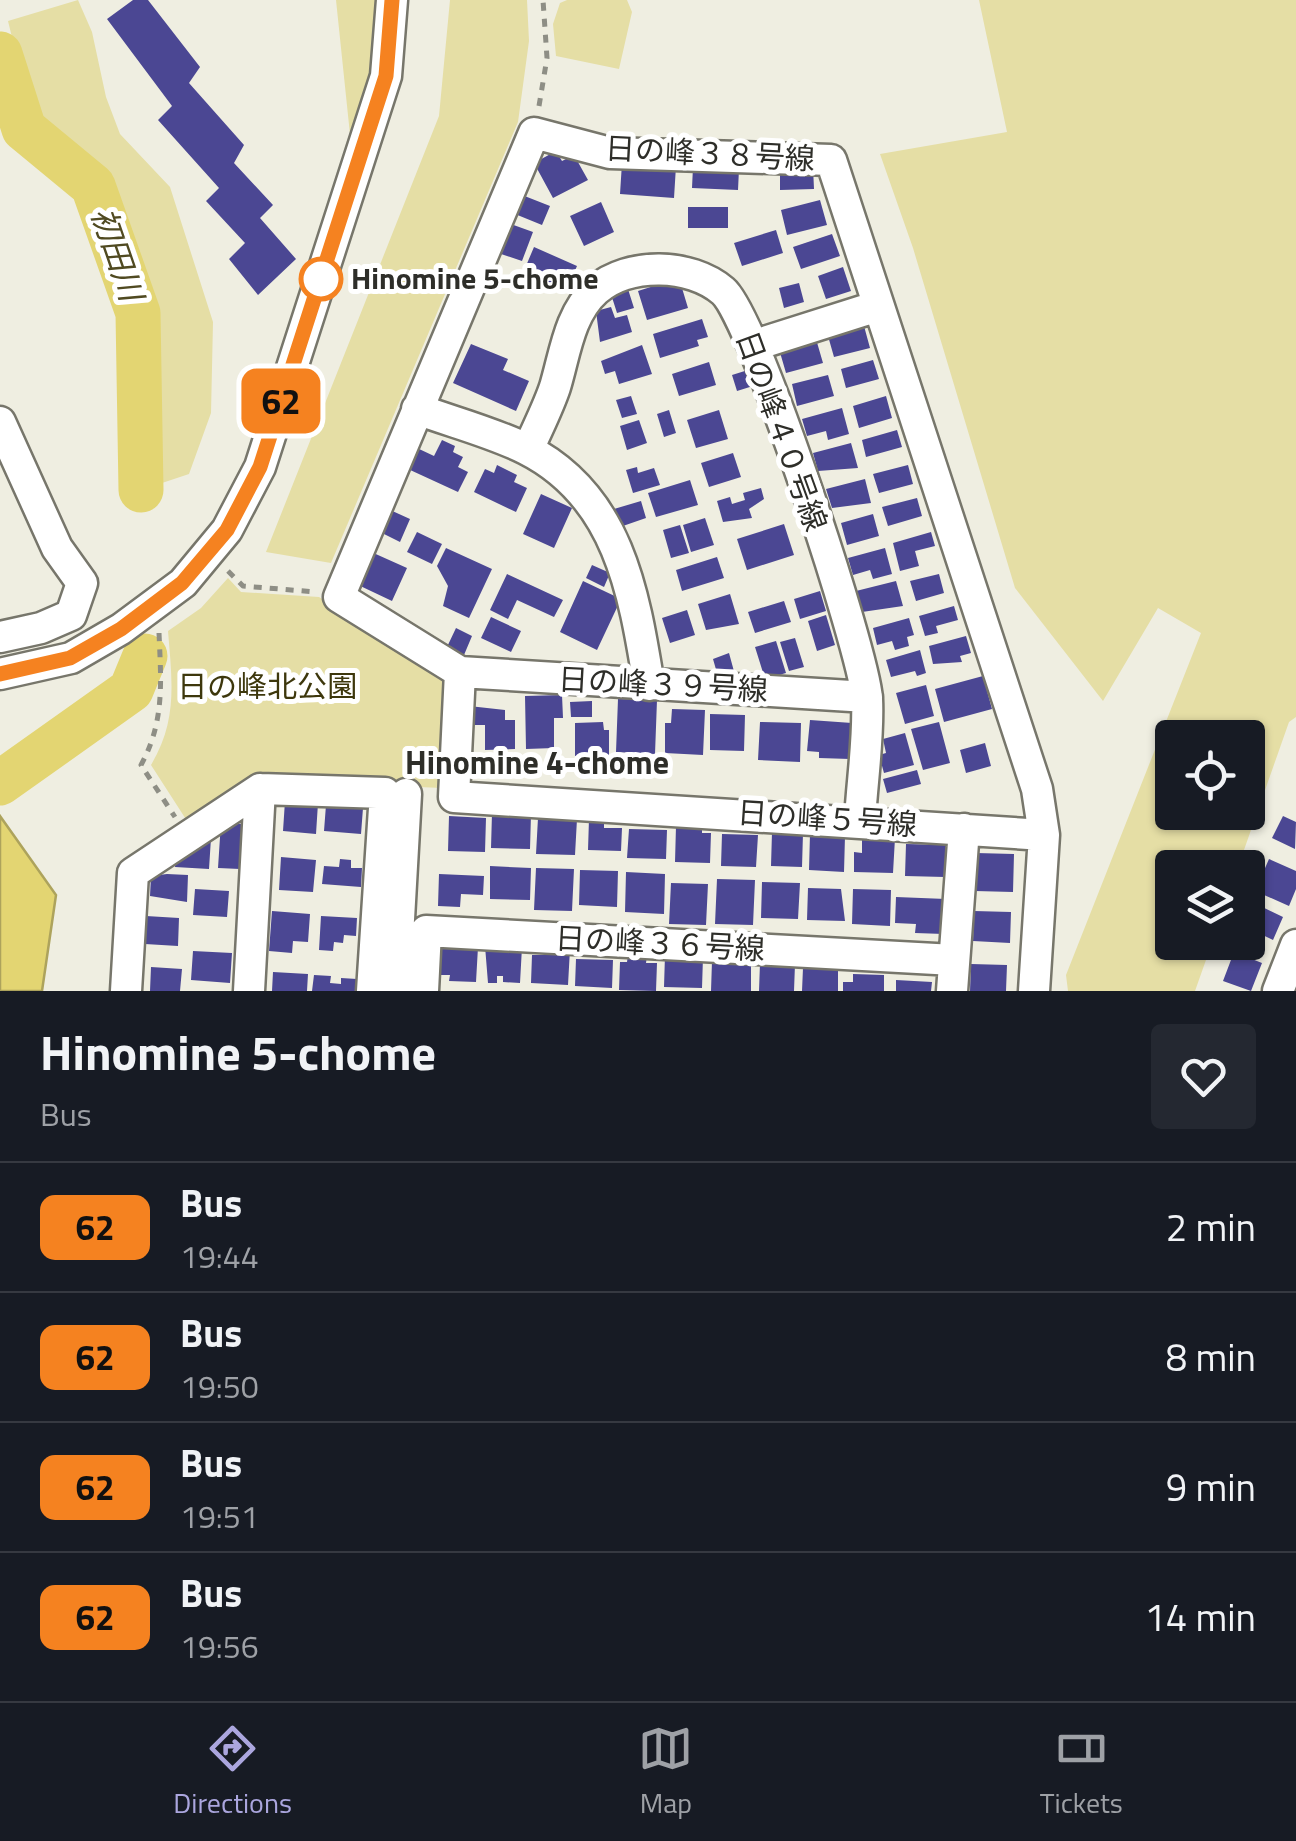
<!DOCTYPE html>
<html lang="en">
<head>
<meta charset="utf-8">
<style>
  :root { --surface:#171b24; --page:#242831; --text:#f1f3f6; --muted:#9ea1a6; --line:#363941; --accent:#aba6de }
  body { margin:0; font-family:"Titillium Web","Noto Sans JP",sans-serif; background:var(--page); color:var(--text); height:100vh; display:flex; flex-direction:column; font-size:38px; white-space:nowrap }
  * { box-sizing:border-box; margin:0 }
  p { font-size:32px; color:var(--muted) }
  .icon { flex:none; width:55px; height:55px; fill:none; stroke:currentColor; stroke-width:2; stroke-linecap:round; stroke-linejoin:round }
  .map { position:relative; height:991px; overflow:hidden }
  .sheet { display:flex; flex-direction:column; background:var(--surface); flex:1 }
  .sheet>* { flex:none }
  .badge { padding:0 20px; border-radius:15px; font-size:35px; line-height:65px }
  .tools { position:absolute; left:1155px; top:720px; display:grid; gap:20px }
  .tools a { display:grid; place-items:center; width:110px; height:110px; border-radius:10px; background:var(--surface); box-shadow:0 2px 8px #0004; font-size:50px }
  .map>.badge { position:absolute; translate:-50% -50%; box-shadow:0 0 0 5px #fff }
  .round { display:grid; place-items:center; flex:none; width:105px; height:105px; border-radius:10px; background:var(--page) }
  .headline { display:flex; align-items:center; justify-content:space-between; height:170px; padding:0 40px }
  h1 { font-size:48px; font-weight:700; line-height:75px }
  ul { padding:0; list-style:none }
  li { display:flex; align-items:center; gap:30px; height:130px; padding:0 40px; border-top:2px solid var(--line) }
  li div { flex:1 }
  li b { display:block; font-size:38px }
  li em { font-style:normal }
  li .badge { min-width:110px; font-weight:700; text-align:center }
  .tabs { display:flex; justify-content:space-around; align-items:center; height:140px; border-top:2px solid var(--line); background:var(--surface); font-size:28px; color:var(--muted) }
  .tabs a { display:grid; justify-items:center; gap:5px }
  .tabs .active { color:var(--accent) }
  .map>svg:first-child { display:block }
  .green { fill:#e5dea5; fill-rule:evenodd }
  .water { fill:#e3d572; stroke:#ada35c; stroke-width:2.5 }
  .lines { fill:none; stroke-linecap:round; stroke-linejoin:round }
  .river { stroke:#e3d572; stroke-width:45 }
  .building { fill:#4b4793 }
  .minor-casing { stroke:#77766b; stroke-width:35 }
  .path { stroke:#8e8e85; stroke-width:5; stroke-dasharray:8 8; stroke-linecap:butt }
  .minor { stroke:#fff; stroke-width:30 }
  .line-casing { stroke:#fff; stroke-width:22 }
  .line { stroke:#f58220; stroke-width:15 }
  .stop-dot { fill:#fff; stroke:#f58220; stroke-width:5 }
  .labels { text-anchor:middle; stroke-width:10; stroke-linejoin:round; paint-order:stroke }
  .street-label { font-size:30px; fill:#2e2e29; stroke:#fff }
  .stop-label { font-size:30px; font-weight:bold; fill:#2e2e29; stroke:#fff; text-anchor:start }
  .park-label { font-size:30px; fill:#3d370c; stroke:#fff }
  .water-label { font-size:32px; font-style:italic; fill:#504a21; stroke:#fff }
  .neighbourhood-label { font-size:32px; font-weight:bold; fill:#2e2e29; stroke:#fff }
</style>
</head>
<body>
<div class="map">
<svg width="1296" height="991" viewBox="0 0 1296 991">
  <rect width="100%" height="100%" fill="#efeee1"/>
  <path class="green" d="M78 0 92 32 106 97 120 134 170 187 213 322 211 413 189 474 156 485 151 317 113 199 99 167 32 119 8 21Z
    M336 0H382L375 74 351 144Z
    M450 0H527L529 41 518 122 331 563 266 552 439 116Z
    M567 0H627L632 12 619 69 556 56 553 24 560 3Z
    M979 0H1296V717L1289 722 1238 867 1172 868V942L1212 943 1195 991H1068L1066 975 1201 633 1158 608 1103 701 1015 588 913 248 880 154 1007 132ZM1172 738H1248V812H1172Z
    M228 578 241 592 319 597 446 676 442 788 256 780 189 824 151 765C178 720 172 681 168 631L201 608Z"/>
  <path class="water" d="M0 816 56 895 42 991H0Z"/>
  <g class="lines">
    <path class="river" d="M0 54 24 129 93 186 138 313 141 490
      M0 783 131 690 145 656"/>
  </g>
  <path class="building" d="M133 0H148L200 67 189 83 244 145 234 163 273 205 260 218 296 259 258 295 229 259 245 243 206 201 219 188 158 120 172 106 107 19Z
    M556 151 562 161 574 155 588 180 553 198 534 163Z
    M622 163 676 166 674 198 620 194Z
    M693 167 739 169 738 190 692 188Z
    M813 167 814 189 780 190V168Z
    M522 195 550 206 542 225 515 214Z
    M820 200 827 225 787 235 781 210Z
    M601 202 614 232 584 246 570 216Z
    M688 207H728V228H688Z
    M508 223 533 232 522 261 498 253Z
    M776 230 783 253 742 266 734 243Z
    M832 234 840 256 801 269 793 247Z
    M534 247 577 266 566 291 523 273Z
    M843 267 851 291 826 299 818 276Z
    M679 278 688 308 647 320 638 291Z
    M799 283 804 302 784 308 779 288Z
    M627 286 634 308 617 313 610 291Z
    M611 307 615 318 627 315 632 332 600 342 596 311Z
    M702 319 708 337 697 340 699 346 660 358 653 334Z
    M864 326 870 348 834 357 828 336Z
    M816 339 823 363 786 373 779 349Z
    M471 344 508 359 503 370 529 381 516 411 453 383Z
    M642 345 652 374 619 384 615 371 605 374 601 361Z
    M873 360 879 379 846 388 841 369Z
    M709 362 716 385 679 396 672 374Z
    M748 370 753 386 737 391 732 375Z
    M828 375 834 396 797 406 792 384Z
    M631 396 637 414 622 418 616 400Z
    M886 396 892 418 859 428 853 406Z
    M842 408 849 434 828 440 826 431 807 436 802 419Z
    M669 410 676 433 664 437 657 414Z
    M719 410 728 439 696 448 687 420Z
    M639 420 647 443 627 450 620 426Z
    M897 430 902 447 866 457 862 440Z
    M442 440 455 446 453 452 463 457 458 467 468 472 458 492 408 469 417 448 434 456Z
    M851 443 858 468 818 471 813 453Z
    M733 453 741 477 709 487 701 463Z
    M497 465 517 475 514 482 527 488 516 512 474 492 485 469 494 473Z
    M908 465 913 484 879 493 873 474Z
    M637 467 638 473 654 468 660 485 633 493 626 470Z
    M865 479 871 503 832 508 826 489Z
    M690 480 698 505 656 517 648 493Z
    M761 488 764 499 749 509 752 518 723 522 717 501 730 497 732 504 745 500 743 493Z
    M541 494 572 508 554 548 523 534Z
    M917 498 922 516 888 526 882 507Z
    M641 501 646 518 620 527 614 509Z
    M388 509 410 519 400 542 378 531Z
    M873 514 879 536 847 545 841 523Z
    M705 518 714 545 691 552 683 525Z
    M784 524 794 555 747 570 737 539Z
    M680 525 689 553 671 558 663 530Z
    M417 532 442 544 432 564 407 552Z
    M931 532 935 546 915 551 919 566 900 571 893 543Z
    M446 548 492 569 469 618 443 606 448 586 437 566Z
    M885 548 892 574 873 579 870 570 853 575 848 558Z
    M369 551 407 568 392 601 354 583Z
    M717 557 724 578 682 591 676 570Z
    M592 565 610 573 604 587 586 578Z
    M507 574 563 600 554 617 517 600 508 619 490 610Z
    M939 574 944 593 916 601 910 581Z
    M583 581 621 599 597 650 560 632Z
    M896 581 903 606 862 612 856 591Z
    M820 591 826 611 800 619 794 599Z
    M730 594 739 624 706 630 698 604Z
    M784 601 791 622 755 633 748 612Z
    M954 606 958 620 936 626 938 633 925 636 919 616Z
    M687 610 695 635 670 643 662 618Z
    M826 615 835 645 817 651 808 621Z
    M491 617 521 631 511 652 481 638Z
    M909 618 914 635 907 637 909 646 895 650 892 641 877 645 873 628Z
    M456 628 472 636 464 655 447 647Z
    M966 636 971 653 960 656 962 662 933 664 929 646Z
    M795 638 804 667 789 671 780 642Z
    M776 641 786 673 765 679 755 647Z
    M920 650 926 673 917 676 915 671 891 677 886 660Z
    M729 653 735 675 719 680 713 659Z
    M983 676 992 709 944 722 935 689Z
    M926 685 934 716 905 724 896 693Z
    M562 695 563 718H554V748L526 749 525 696Z
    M618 699 657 700 655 754 616 752Z
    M592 701V717H571L570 702Z
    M469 706 505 710V720H515V749L485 750V725H469Z
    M672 709 705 710 703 755 665 753V723H671Z
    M710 714 745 715 744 751 710 750Z
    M810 720 852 723 850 759 819 758V752L807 751Z
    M603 722 604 730H609V755L575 756V723Z
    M760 722 801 723 800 762 758 760Z
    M939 722 950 763 923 770 911 729Z
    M905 733 914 765 884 773 879 755 886 753 883 739Z
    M985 743 991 766 966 773 960 750Z
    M917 770 921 784 887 793 883 779Z
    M285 801 318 803 316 834 283 831Z
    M326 805 363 808 361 834 324 831Z
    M492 813 531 814 530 849 491 848Z
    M449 816 486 818 485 852 448 851Z
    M1283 816 1296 822 1295 849 1272 838Z
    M538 818 577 819 575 855 536 854Z
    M589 819H604V828H622L621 851 588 850Z
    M221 822 242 824 240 869 218 868Z
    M676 826 702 827V833H711L710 863 675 862Z
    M629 829 667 830 666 859 627 858Z
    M772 832 803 833 802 867 771 866Z
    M722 834 758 835 756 867 721 866Z
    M810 834 845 836 844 872 809 870Z
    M862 836 895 838 893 873 854 872V852L862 853Z
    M196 837 211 838 209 869 175 867 176 852H195Z
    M906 844 946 845 945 877 905 876Z
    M976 853 1014 854 1013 892 975 891Z
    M281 857 316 860 313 892 279 890Z
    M340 859 351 860V868H362L361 887 322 884 324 866 339 867Z
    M1269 859 1296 871V889L1289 906 1255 891Z
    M490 866 531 868 530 900 490 899Z
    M536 868 574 869 572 911 534 910Z
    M580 870 618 871 617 907 579 905Z
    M626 872 665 874 664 914 625 912Z
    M167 874 188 875 187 902 150 896 151 876Z
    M439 874 484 876 483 895 461 894 460 907 438 906Z
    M717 879 755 880 753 925 715 924Z
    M762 882 800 883 798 919 761 918Z
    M671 883 708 884 706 925 669 924Z
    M808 888 841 889 845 921 807 920Z
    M195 889 229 891 227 917 193 915Z
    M853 889 891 890 890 926 852 924Z
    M896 897 946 899 944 934 915 933 916 924 895 923Z
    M1254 903 1283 917 1273 940 1248 928Z
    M272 911 310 914 308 942 293 941 292 953 269 951Z
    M974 911 1011 912 1010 943 973 941Z
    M146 916 179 918 178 946 145 944Z
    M321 916 357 918 356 936 344 935 343 943 334 942 333 951 319 950Z
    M436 946 478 947 476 982 449 981 450 975H435Z
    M485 946 522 947 520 983 503 982V976H497V983H488Z
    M552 948 570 949 568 985 531 983 532 955H552Z
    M193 951 232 953 230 983 191 980Z
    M1234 952 1262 963 1251 991 1223 981Z
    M628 955 647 956 646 963H657L656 991 619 990 620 962H627Z
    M665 955 703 957 702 988 664 987Z
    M576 959 613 960 612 988 575 986Z
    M712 961 751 962V991H711Z
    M760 963 795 964 794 991H759Z
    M971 964 1007 965 1006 991H970Z
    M151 967 182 969 180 991H150Z
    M803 968 838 969V991H802Z
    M273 972 308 974 307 991H272Z
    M853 974 884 975V991H843V982H853Z
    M314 975 331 976 330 983 341 984V978L357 979 356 991H312Z
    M896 980 932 982 931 991H896Z"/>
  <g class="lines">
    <defs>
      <path id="minor" d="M755 345 878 306
        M417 409C452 422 492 432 526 449 619 496 634 593 649 685
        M0 422 57 548 82 583 71 615 41 628 0 637
        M528 450C537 429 548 408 555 387 565 354 569 314 596 290 629 262 690 263 723 291 754 317 864 650 867 699 869 738 862 781 860 820
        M460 672 867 697
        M0 674 71 658 121 629 183 583 227 530 260 467 386 76 392 0
        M126 991 133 873 260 789 385 793 372 991
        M249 991 260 789
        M395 991 406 794
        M423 991 426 931 954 960
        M952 991 964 829
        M1034 991 1044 835 1037 789 831 160 610 153 534 133 339 597 460 672 454 797 1044 835
        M1278 991 1296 945"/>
    </defs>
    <use href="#minor" class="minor-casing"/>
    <path class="path" d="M539 106 547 58 543 0
      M228 571 243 586 316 592
      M159 633C161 681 165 721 141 765L175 817"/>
    <use href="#minor" class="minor"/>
  </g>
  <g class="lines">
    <defs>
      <path id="line" d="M0 674 70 658 121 629 182 583 227 530 260 467 386 76 392 0"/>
    </defs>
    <use href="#line" class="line-casing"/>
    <use href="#line" class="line"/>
  </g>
  <circle class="stop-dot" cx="321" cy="279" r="20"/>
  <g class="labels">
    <g class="street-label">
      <text transform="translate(710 154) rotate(3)" y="10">日の峰３８号線</text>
      <text transform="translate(781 431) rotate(70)" y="10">日の峰４０号線</text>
      <text transform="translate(663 685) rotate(3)" y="10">日の峰３９号線</text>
      <text transform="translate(827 819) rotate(4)" y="10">日の峰５号線</text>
      <text transform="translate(660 944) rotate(3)" y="10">日の峰３６号線</text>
    </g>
    <g class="stop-label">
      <text x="351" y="289">Hinomine 5-chome</text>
    </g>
    <g class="park-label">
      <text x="267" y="697">日の峰北公園</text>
    </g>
    <g class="water-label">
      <text transform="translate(117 254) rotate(71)" y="11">初田川</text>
    </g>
    <g class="neighbourhood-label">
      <text x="537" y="774">Hinomine 4-chome</text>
    </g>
  </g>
</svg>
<div class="tools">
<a><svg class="icon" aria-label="locate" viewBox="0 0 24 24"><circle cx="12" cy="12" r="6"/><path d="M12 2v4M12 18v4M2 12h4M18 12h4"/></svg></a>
<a><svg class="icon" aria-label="layers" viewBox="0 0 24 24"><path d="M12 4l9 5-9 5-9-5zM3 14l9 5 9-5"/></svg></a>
</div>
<b class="badge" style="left:281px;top:401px;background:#f58220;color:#111">62</b>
</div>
<section class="sheet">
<div class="headline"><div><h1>Hinomine 5-chome</h1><p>Bus</p></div><a class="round"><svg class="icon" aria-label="heart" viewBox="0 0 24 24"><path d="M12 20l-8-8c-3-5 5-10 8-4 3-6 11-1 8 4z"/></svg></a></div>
<ul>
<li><span class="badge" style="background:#f58220;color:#111">62</span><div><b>Bus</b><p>19:44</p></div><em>2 min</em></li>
<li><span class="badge" style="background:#f58220;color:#111">62</span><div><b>Bus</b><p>19:50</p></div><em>8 min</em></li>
<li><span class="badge" style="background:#f58220;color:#111">62</span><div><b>Bus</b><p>19:51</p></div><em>9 min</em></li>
<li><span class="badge" style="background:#f58220;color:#111">62</span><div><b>Bus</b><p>19:56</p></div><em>14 min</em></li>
</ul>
</section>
<nav class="tabs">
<a class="active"><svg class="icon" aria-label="directions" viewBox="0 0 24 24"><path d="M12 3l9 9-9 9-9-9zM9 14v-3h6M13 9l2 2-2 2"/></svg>Directions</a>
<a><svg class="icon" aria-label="map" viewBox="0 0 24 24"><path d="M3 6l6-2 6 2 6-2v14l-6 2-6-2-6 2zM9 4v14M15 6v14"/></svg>Map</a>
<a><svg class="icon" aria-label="tickets" viewBox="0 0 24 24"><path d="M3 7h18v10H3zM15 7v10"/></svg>Tickets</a>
</nav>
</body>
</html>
